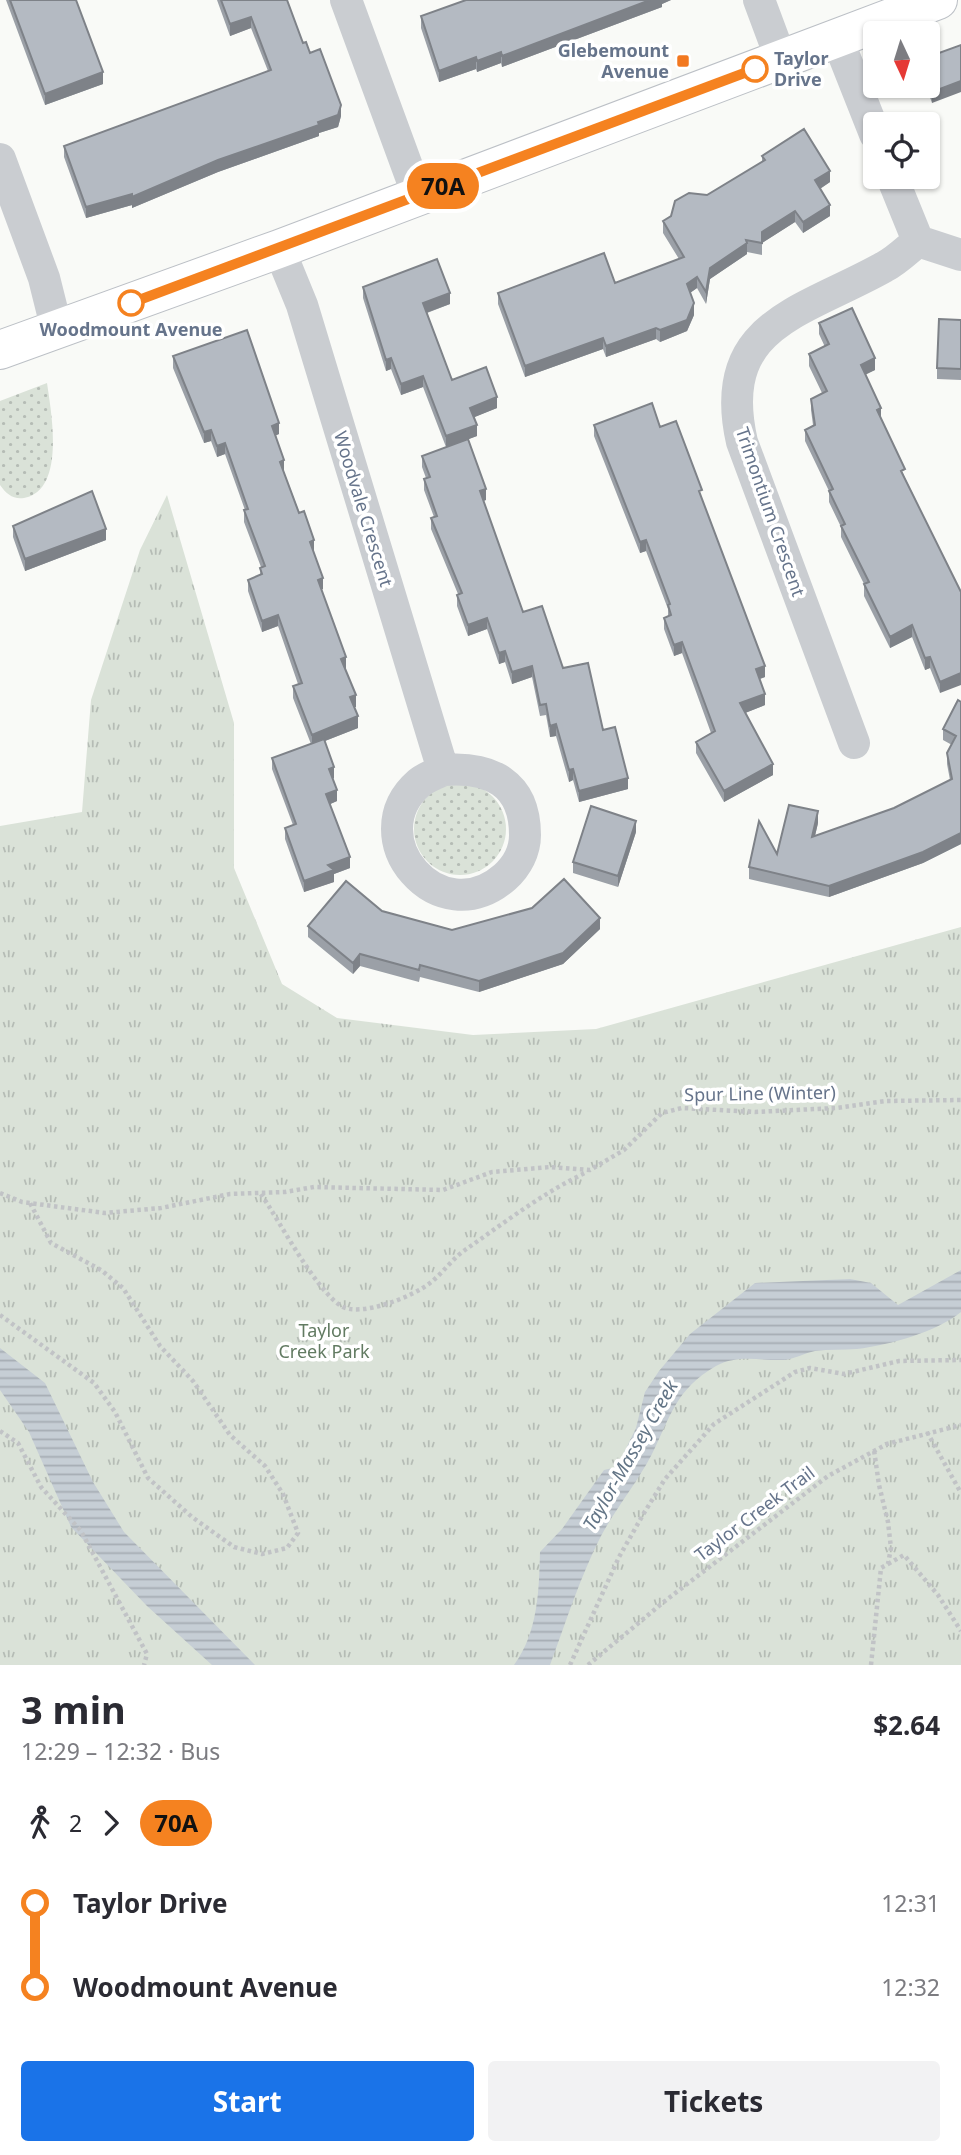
<!DOCTYPE html>
<html lang="en">
<head>
<meta charset="utf-8">
<style>
  :root { --surface:#fff; --page:#f2f2f3; --text:#2b2b33; --muted:#7c7c81; --accent:#1a73e8 }
  body { margin:0; font-family:"Noto Sans",sans-serif; background:var(--page); color:var(--text); height:100vh; display:flex; flex-direction:column; font-size:26px; white-space:nowrap }
  * { box-sizing:border-box; margin:0 }
  p { font-size:23px; color:var(--muted) }
  .icon { flex:none; width:38px; height:38px; fill:none; stroke:currentColor; stroke-width:2; stroke-linecap:round; stroke-linejoin:round }
  .map { position:relative; height:1665px; overflow:hidden }
  .details { display:flex; flex-direction:column; background:var(--surface); flex:1 }
  .details>* { flex:none }
  .badge { padding:0 14px; border-radius:23px; font-size:24px; line-height:46px }
  .needle { width:46px; rotate:176deg }
  .fabs { position:absolute; left:863px; top:21px; display:grid; gap:14px }
  .fabs a { display:grid; place-items:center; width:77px; height:77px; border-radius:7px; background:var(--surface); box-shadow:0 2px 5px #0004; font-size:35px }
  .map>.badge { position:absolute; translate:-50% -50%; box-shadow:0 0 0 4px #fff }
  .legs { display:flex; align-items:center; gap:10px; height:77px; padding:0 21px; font-size:23px }
  .legs p { margin-inline-start:auto }
  .head { display:flex; align-items:center; justify-content:space-between; height:119px; padding:0 21px }
  h1 { font-size:38px; font-weight:700; line-height:52px }
  .primary-button { display:flex; gap:14px; margin-top:auto; padding:14px 21px }
  .primary-button a { flex:1; height:80px; border-radius:7px; background:var(--accent); color:#fff; font-size:28px; font-weight:700; line-height:80px; text-align:center }
  .primary-button a+a { background:var(--page); color:var(--text) }
  ul { padding:0 21px; list-style:none }
  li { display:flex; align-items:center; gap:24px; height:84px; font-size:26px }
  li i { display:grid; place-items:center; width:10px; height:100%; margin:0 9px; background:currentColor }
  li i::after { content:''; width:18px; height:18px; margin:-9px; border:5px solid; border-radius:50%; background:var(--surface) }
  li p { margin-inline-start:auto }
  li:first-child i { background:linear-gradient(#0000 50%,currentColor 0) }
  li:last-child i { background:linear-gradient(currentColor 50%,#0000 0) }
  .map>svg:first-child { display:block }
  .grass { fill:url(#grass-dots) }
  .park { fill:url(#park-tufts) }
  .water { fill:url(#water-rules) }
  .lines { fill:none; stroke-linecap:round; stroke-linejoin:round }
  .secondary-casing { stroke:#bcc0c6; stroke-width:40 }
  .path { stroke:#c1c3c6; stroke-width:4.5; stroke-dasharray:3.5 3.5; stroke-linecap:butt }
  .street { stroke:#cacdd1; stroke-width:32 }
  .secondary { stroke:#fff; stroke-width:38 }
  .wall { fill:#9ba0a7 }
  .shaded-wall { fill:#7e8288 }
  .building { fill:#b4bac2; stroke:#7e8288; stroke-width:2 }
  .line-1-casing { stroke:#fff; stroke-width:16 }
  .line-1 { stroke:#f58220; stroke-width:10 }
  .poi-dot { fill:#f2781f; stroke:#fff; stroke-width:2.5 }
  .stop-1-dot { fill:#fff; stroke:#f58220; stroke-width:3.5 }
  .labels { text-anchor:middle; stroke-width:7; stroke-linejoin:round; paint-order:stroke }
  .poi-label { font-size:18px; font-weight:bold; fill:#66748b; stroke:#fff; text-anchor:end }
  .stop-label { font-size:18px; font-weight:bold; fill:#66748b; stroke:#fff; text-anchor:start }
  .street-label { font-size:18px; fill:#66748b; stroke:#fff }
  .park-label { font-size:18px; fill:#627b62; stroke:#fff }
  .water-label { font-size:19px; font-style:italic; fill:#637586; stroke:#fff }
</style>
</head>
<body>
<div class="map">
<svg width="961" height="1665" viewBox="0 0 961 1665">
  <defs>
    <pattern id="grass-dots" width="8" height="8" patternUnits="userSpaceOnUse" patternTransform="scale(1.75)"><rect width="8" height="8" fill="#dae2d8"/><path d="M2 2h.1M6 6h.1" fill="none" stroke="#b5bcb5" stroke-width="1.8" stroke-linecap="round"/></pattern>
    <pattern id="park-tufts" width="24" height="20" patternUnits="userSpaceOnUse" patternTransform="scale(1.75)"><rect width="24" height="20" fill="#dae2d8"/><path d="M3 7l-1-3M5 7V3M7 7l1-3M15 17l-1-3M17 17v-4M19 17l1-3" fill="none" stroke="#b5bcb5"/></pattern>
    <pattern id="water-rules" width="6" height="5" patternUnits="userSpaceOnUse" patternTransform="scale(1.75)"><rect width="6" height="5" fill="#c6ced5"/><path d="M0 2.5h6" fill="none" stroke="#a5acb3"/></pattern>
  </defs>
  <rect width="100%" height="100%" fill="#f9faf7"/>
  <path class="grass" d="M47 383C51 411 65 485 28 497 15 501 7 495 0 485V401Z
    M414 829a46 46 0 1 1 92 0a46 46 0 1 1-92 0Z"/>
  <path class="park" d="M167 495 234 723V868L282 984 337 1018 473 1035 596 1029 961 927V1665H0V826L82 812 91 700 140 550Z"/>
  <path class="water" d="M961 1270V1312C936 1332 890 1345 857 1349 843 1350 829 1349 815 1351 805 1353 794 1359 784 1360 760 1361 739 1354 716 1366 675 1390 671 1416 652 1454 637 1483 616 1508 601 1536 580 1577 566 1622 550 1665H514C538 1632 539 1591 540 1552L562 1529 604 1470 617 1467 636 1428 645 1392 659 1371 690 1334 755 1283 850 1279 871 1283 898 1305Z
    M0 1348 45 1383 93 1482 124 1532 255 1665H212L147 1606 71 1527 29 1432 0 1390Z"/>
  <g class="lines">
    <defs>
      <path id="secondary" d="M0 350 279 249 938 0"/>
    </defs>
    <use href="#secondary" class="secondary-casing"/>
    <path class="path" d="M0 1193 22 1202 105 1213 161 1208 230 1194 285 1192 314 1187 443 1190 492 1172 550 1167 590 1170 624 1150 662 1113 682 1108 755 1112 836 1108 886 1101 961 1100
      M261 1194C280 1222 315 1289 341 1306 360 1318 414 1296 430 1283 443 1273 452 1259 465 1250 504 1223 544 1192 587 1172
      M0 1315 94 1383 115 1412 148 1478 192 1517 234 1547 262 1554 287 1548 298 1533 283 1494 265 1466 230 1435 193 1381 160 1346 123 1288 101 1270 51 1243 30 1203
      M0 1431 18 1443 41 1487 81 1531 147 1654 144 1665
      M927 1432 961 1493
      M888 1564 904 1555 938 1595 961 1631
      M570 1665 619 1557 644 1513 665 1479 714 1424 795 1372 810 1368 844 1374 899 1361 961 1360
      M588 1665 665 1601 828 1476 887 1444 961 1425
      M871 1665 881 1568 888 1564 891 1548 888 1522 879 1485 874 1450"/>
    <path class="street" d="M346 0 418 196
      M759 0 781 59
      M837 38 875 134
      M0 159 44 278 57 330
      M892 177 918 241 961 255
      M279 249 302 305 443 770C436 774 426 777 419 783 357 837 439 935 505 877 517 866 525 851 525 835 525 783 490 766 443 770
      M854 743 742 442C715 324 802 313 884 267 896 261 907 250 918 241"/>
    <use href="#secondary" class="secondary"/>
  </g>
  <path class="wall" d="M6 0H76L103 84 45 105Z
    M217 0H287L303 43 310 53 341 116 338 127 319 133V136L218 172 132 208V205L86 218 64 157V146L268 71 251 28 230 36Z
    M466 0H671L662 4V7L502 67 501 63 477 72 476 69 439 82 421 28V16Z
    M961 45 932 103 926 86H928V57Z
    M762 156 830 182 820 189 830 216 803 233 795 222 762 243V255L747 252V254L710 279 706 304 697 288 690 293 694 315 687 331 660 342 656 339 606 357 603 349 525 377 498 304V293L615 283 679 259 663 233V221L762 162Z
    M363 287 450 304 427 313 452 380 497 408 474 417 477 436 468 439 486 500 483 501 523 612 563 668 603 730 628 789 579 802 573 780 569 782 556 736 550 737 546 715 540 716 532 677 512 684 505 662 499 664 487 629 468 636 457 606V595L458 594 431 529V518L434 517 424 490V479L426 478 422 467V456L446 447 423 387 401 395 391 369 386 371 363 298Z
    M961 320V380L937 379V368Z
    M819 323 875 370 865 374 881 419 905 478 961 592 940 693 930 668 925 670 912 637 890 648 864 596V584L841 537V527L829 502V491L805 441V430L813 425 811 410V399L822 393 809 366V354L825 347 819 334Z
    M173 356 279 434 276 435 284 471V472L314 551 313 552 323 589H321L346 668H345L356 707H354L358 728 325 741 334 778 333 779 337 801 330 804 350 868 334 874V882L304 892 285 839V828L293 825 272 769V758L311 744 293 698V686L298 684 278 626 262 632 248 591V580L260 575 261 567 244 522V510H245L225 454 217 457 211 441 204 443 173 368Z
    M594 425 660 427 702 499 765 677 760 679 765 705 745 713 773 775 724 802 696 753V742L711 733 682 653 674 656 664 629V618L668 616V609L646 551 640 553 594 436Z
    M13 526 106 540 25 571 13 537Z
    M961 702V844L923 863 829 897 749 879V867L777 854 818 823 815 836 894 808 950 780 947 764V753L952 745 943 740V729Z
    M636 832 618 887 573 873V862Z
    M382 911 452 930 600 929 563 964 479 992 420 977 419 982 360 966 353 974 308 937V926Z"/>
  <path class="shaded-wall" d="M650 0H671L662 4V7L502 67V56Z
    M251 17V28L230 36V24Z
    M501 52V63L477 72V61Z
    M476 57V69L439 82V71Z
    M103 72V84L45 105V94Z
    M961 81V92L932 103V92Z
    M341 105V116L338 127 319 133V136L218 172 132 208V197L218 160 318 122Z
    M830 171V182L815 192V180Z
    M132 194V205L86 218V207Z
    M830 205V216L803 233V222Z
    M795 211V222L762 243V255V232Z
    M747 243V254L710 279 706 304V292L710 268Z
    M697 277V288L687 295V284Z
    M450 293V304L423 314V303Z
    M694 303V315L687 331 660 342V330Z
    M656 328V339L606 357V346Z
    M603 338V349L525 377V366Z
    M391 358V369L386 371V360Z
    M875 358V370L861 377V365Z
    M423 376V387L401 395V384Z
    M497 397V408L470 419V408Z
    M881 408V419L877 410Z
    M279 423V434L272 437V426Z
    M477 425V436L446 448V436Z
    M211 430V441L204 443V432Z
    M225 443V454L217 457V446Z
    M284 460V471L280 473V462Z
    M486 489V500L480 502V491Z
    M106 529V540L25 571V559Z
    M314 540V551L310 553V542Z
    M646 540V551L640 553V542Z
    M323 578V589L318 591V580Z
    M278 615V626L262 632V621Z
    M487 618V629L468 636V625Z
    M912 625V637L890 648V637Z
    M682 642V653L674 656V645Z
    M505 651V662L499 664V653Z
    M346 657V668L341 670V659Z
    M930 657V668L925 670V658Z
    M532 666V677L512 684V672Z
    M765 666V677L756 680V669Z
    M961 673V685L940 693V682Z
    M765 694V705L740 715V703Z
    M356 695V707L350 708V697Z
    M358 716V728L312 746V735Z
    M556 724V736L550 737V726Z
    M773 764V775L724 802V791Z
    M334 767V778L329 780V769Z
    M573 769V780L569 782V770Z
    M628 778V789L579 802V791Z
    M337 790V801L326 806V794Z
    M818 811V823L812 848V837Z
    M636 821V832L618 887V876Z
    M961 833V844L923 863 829 897V886Z
    M350 857V868L334 874V882L304 892V881L328 865Z
    M600 918V929L563 964 479 992V981Z
    M360 954V966L353 974V963Z"/>
  <path class="building" d="M10 0H76L103 72 45 94Z
    M221 0H287L303 43 306 42 310 53 320 49 341 105 338 115 318 122 319 125 218 160 132 197V194L86 207 64 146 271 70 251 17 230 24Z
    M466 0H650L502 56 501 52 477 61 476 57 439 71 421 16Z
    M961 45V81L932 92 928 79V57Z
    M804 129 830 171 815 180 830 205 803 222 795 211 762 232V243L746 240 747 243 710 268 706 292 697 277 687 284 694 303 687 320 660 330 656 328 606 346 603 338 525 366 498 293 604 253 615 283 684 257 663 221 671 216 675 201 689 193 707 195 765 160 762 156Z
    M437 259 450 293 423 303 452 380 486 367 497 397 470 408 477 425 446 436 423 376 401 384 391 358 386 360 363 287Z
    M852 308 875 358 861 365 881 408 877 410 905 469 901 471 961 592V673L940 682 930 657 925 658 912 625 890 637 864 584 869 582 841 526 845 524 829 491 833 489 805 430 815 425 811 399 827 391 809 354 829 344 819 323Z
    M939 319 961 320V369L937 368Z
    M247 330 279 423 272 426 284 460 280 462 299 513 304 511 314 540 310 542 323 578 318 580 346 657 341 659 356 695 350 697 358 716 312 735 293 686 302 683 278 615 262 621 248 580 262 574 260 568 265 566 244 510 248 509 225 443 217 446 211 430 204 432 173 356Z
    M652 403 660 427 676 421 702 490 699 491 765 666 756 669 765 694 740 703 773 764 724 791 696 742 715 731 682 642 674 645 664 618 671 615 668 605 670 604 646 540 640 542 594 425Z
    M468 439 486 489 480 491 523 612 542 606 563 668 588 663 603 730 615 727 628 778 579 791 573 769 569 770 556 724 550 726 546 704 540 705 532 666 512 672 505 651 499 653 487 618 468 625 457 595 462 593 431 518 437 516 424 479 430 477 422 456Z
    M92 491 106 529 25 559 13 526Z
    M958 700 961 702V833L923 852 829 886 749 867 759 821 777 854 789 805 818 811 812 837 894 808 952 779 947 753 956 736 943 729Z
    M324 739 334 767 329 769 337 790 326 794 350 857 328 865 334 870 304 881 285 828 296 824 272 758Z
    M591 806 636 821 618 876 573 862Z
    M564 879 600 918 563 953 479 981 420 965 419 970 360 954 353 963 308 926 346 881 382 911 452 930 532 908Z"/>
  <g class="lines">
    <defs>
      <path id="line-1" d="M131 303 755 69"/>
    </defs>
    <use href="#line-1" class="line-1-casing"/>
    <use href="#line-1" class="line-1"/>
  </g>
  <rect class="poi-dot" x="676" y="54" width="14" height="14" rx="3.5"/>
  <g class="stop-1-dot">
    <circle cx="755" cy="69" r="12"/>
    <circle cx="131" cy="303" r="12"/>
  </g>
  <g class="labels">
    <g class="poi-label">
      <text x="669" y="57">Glebemount<tspan x="669" dy="21">Avenue</tspan></text>
    </g>
    <g class="stop-label">
      <text x="774" y="65">Taylor<tspan x="774" dy="21">Drive</tspan></text>
      <text x="131" y="336" text-anchor="middle">Woodmount Avenue</text>
    </g>
    <g class="street-label">
      <text transform="translate(363 509) rotate(73)" y="6">Woodvale Crescent</text>
      <text transform="translate(770 512) rotate(71)" y="6">Trimontium Crescent</text>
      <text transform="translate(760 1094) rotate(-1)" y="6">Spur Line (Winter)</text>
      <text transform="translate(755 1514) rotate(-37)" y="6">Taylor Creek Trail</text>
    </g>
    <g class="park-label">
      <text x="324" y="1337">Taylor<tspan x="324" dy="21">Creek Park</tspan></text>
    </g>
    <g class="water-label">
      <text transform="translate(630 1455) rotate(-60)" y="7">Taylor-Massey Creek</text>
    </g>
  </g>
</svg>
<div class="fabs">
<a><svg class="needle" viewBox="-14 -14 28 28"><path d="M0-13l5 13h-10z" fill="#e53935"/><path d="M0 13l5-13h-10z" fill="#7c7c81"/></svg></a>
<a><svg class="icon" aria-label="locate" viewBox="0 0 24 24"><circle cx="12" cy="12" r="6"/><path d="M12 2v4M12 18v4M2 12h4M18 12h4"/></svg></a>
</div>
<b class="badge" style="left:443px;top:186px;background:#f58220;color:#111">70A</b>
</div>
<section class="details">
<div class="head"><div><h1>3 min</h1><p>12:29 – 12:32 · Bus</p></div><b>$2.64</b></div>
<div class="legs"><svg class="icon" aria-label="walk" viewBox="0 0 24 24"><circle cx="13" cy="4" r="2"/><path d="M13 8l-2 6 4 7M11 14l-3 7M7 12l3-4h3l4 4"/></svg>2<svg class="icon" aria-label="forward" viewBox="0 0 24 24"><path d="M9 5l7 7-7 7"/></svg><b class="badge" style="background:#f58220;color:#111">70A</b></div>
<ul>
<li><i style="color:#f58220"></i><b>Taylor Drive</b><p>12:31</p></li>
<li><i style="color:#f58220"></i><b>Woodmount Avenue</b><p>12:32</p></li>
</ul>
<div class="primary-button"><a>Start</a><a>Tickets</a></div>
</section>
</body>
</html>
